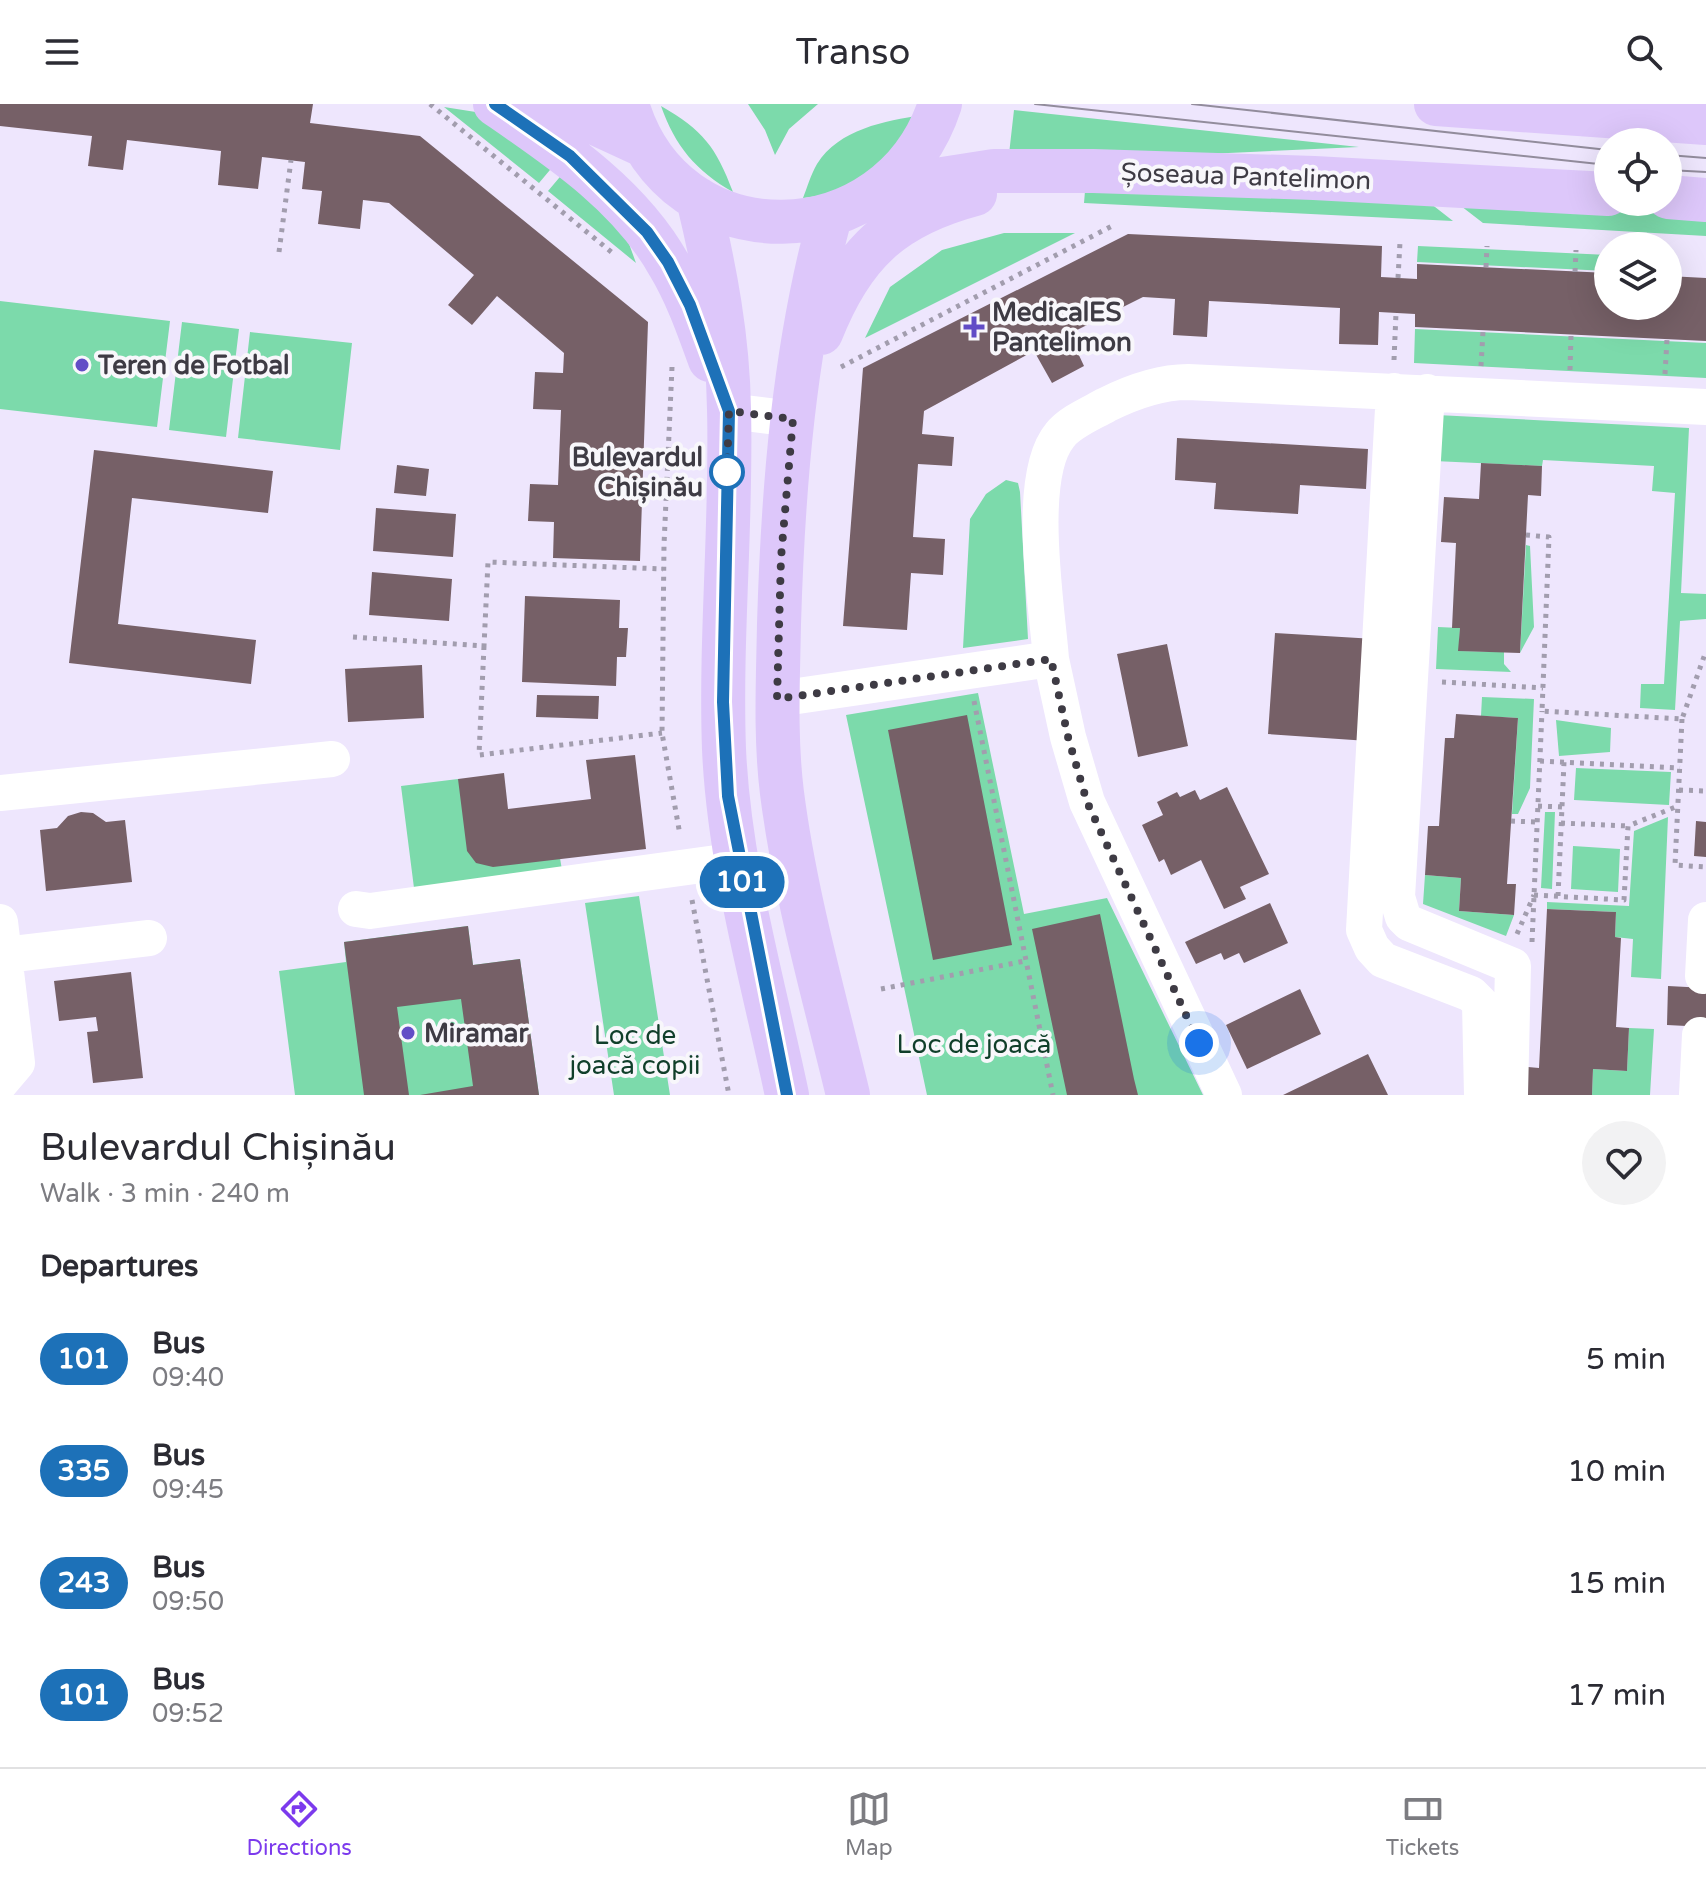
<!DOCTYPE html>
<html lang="en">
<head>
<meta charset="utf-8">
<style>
  :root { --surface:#fff; --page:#f2f2f3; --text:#2b2b33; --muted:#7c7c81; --line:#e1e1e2; --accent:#7c3aed }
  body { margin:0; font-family:"Varela Round",sans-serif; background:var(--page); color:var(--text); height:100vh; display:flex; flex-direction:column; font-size:30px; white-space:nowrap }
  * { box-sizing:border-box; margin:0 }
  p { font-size:26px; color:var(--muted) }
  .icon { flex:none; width:44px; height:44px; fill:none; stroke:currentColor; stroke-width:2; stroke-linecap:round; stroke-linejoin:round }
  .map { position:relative; height:991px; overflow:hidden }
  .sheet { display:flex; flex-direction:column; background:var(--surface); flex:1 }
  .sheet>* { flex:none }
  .badge { padding:0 16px; border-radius:26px; font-size:28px; line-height:52px }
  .fabs { position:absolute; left:1594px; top:24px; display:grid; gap:16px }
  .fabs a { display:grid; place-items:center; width:88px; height:88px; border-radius:50%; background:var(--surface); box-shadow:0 8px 32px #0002; font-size:40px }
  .you { position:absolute; width:40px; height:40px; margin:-20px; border:6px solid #fff; border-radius:50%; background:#1a73e8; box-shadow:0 0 0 12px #1a73e833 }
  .map>.badge { position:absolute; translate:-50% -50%; box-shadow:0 0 0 4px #fff }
  h2 { padding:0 40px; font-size:30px; line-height:72px }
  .round { display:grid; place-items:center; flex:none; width:84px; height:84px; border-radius:42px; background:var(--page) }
  .overview { display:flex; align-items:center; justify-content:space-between; height:136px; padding:0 40px }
  h1 { font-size:38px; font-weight:600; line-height:60px }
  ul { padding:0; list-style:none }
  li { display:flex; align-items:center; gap:24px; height:112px; padding:0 40px }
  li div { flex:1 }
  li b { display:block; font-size:30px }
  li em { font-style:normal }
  li .badge { min-width:88px; font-weight:700; text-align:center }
  header { display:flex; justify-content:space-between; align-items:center; height:104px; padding:0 40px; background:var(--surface); font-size:36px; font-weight:600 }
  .dock { display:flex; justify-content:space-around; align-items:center; height:112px; border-top:2px solid var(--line); background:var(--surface); font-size:22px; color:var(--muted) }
  .dock a { display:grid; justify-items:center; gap:4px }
  .dock .selected { color:var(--accent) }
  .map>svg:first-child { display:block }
  .green { fill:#7cdaab }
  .building { fill:#766067 }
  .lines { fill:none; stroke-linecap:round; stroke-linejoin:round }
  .path { stroke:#a29dae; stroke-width:5; stroke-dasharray:4 6; stroke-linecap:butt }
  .minor { stroke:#fff; stroke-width:36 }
  .major { stroke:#ddc7fa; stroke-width:44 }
  .tram { stroke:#928c9c; stroke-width:2 }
  .line-casing { stroke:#fff; stroke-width:18 }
  .line { stroke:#1d71b8; stroke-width:12 }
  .walk { stroke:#3e3b44; stroke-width:8; stroke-dasharray:0 14.4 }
  .poi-dot { fill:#624dc6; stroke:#f8f7fb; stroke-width:3 }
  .stop-dot { fill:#fff; stroke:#1d71b8; stroke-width:4 }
  .labels { text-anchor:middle; stroke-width:8; stroke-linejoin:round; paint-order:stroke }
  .street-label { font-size:26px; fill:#3e3b44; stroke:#f8f7fb }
  .poi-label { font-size:26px; font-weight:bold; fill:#3e3b44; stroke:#f8f7fb; text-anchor:start }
  .stop-label { font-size:26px; font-weight:bold; fill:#3e3b44; stroke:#f8f7fb; text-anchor:end }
  .park-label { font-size:26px; fill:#103f2a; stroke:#f8f7fb }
</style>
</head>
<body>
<header><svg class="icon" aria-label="menu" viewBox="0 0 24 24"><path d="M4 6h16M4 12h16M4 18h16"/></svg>Transo<svg class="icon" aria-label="search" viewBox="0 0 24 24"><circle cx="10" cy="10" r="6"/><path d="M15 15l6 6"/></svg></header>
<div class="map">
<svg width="1706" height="991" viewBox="0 0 1706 991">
  <rect width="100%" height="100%" fill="#eee6fd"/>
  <path class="green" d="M748 0H818L789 25 775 51 765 26Z
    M661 2C703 26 716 43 733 88 696 67 675 42 661 2Z
    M444 3 501 12 560 54 539 79Z
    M1014 6 1359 43 1008 59Z
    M922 11 902 44 841 89 803 94C807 84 811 70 817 60 839 25 885 17 922 11Z
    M570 61 616 104 636 159 548 87Z
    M1086 75 1421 92 1453 117 1084 99Z
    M1448 92 1706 107V132L1483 119Z
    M1004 129H1075L865 234 890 183 942 146Z
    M1418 142 1608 151V167L1417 158Z
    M0 197 170 217 157 323 0 305Z
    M182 218 239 225 226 333 169 326Z
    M1415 225 1706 239V274L1414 259Z
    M250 228 352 239 340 346 238 334Z
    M1437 311 1689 324 1681 489 1706 490V515L1680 517 1675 606 1640 604 1641 580H1664L1675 389 1652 387 1654 362 1543 356 1542 362 1434 357Z
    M1006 376 1018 379 1020 388 1028 535 963 544 970 415 986 390Z
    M1526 441 1530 442 1534 523 1520 549Z
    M1438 523 1460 524 1459 547 1504 548V560L1511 568 1436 565Z
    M978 589 1024 810 1107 794 1203 991H927L846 611Z
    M1482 593 1534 595 1530 684 1518 710H1512L1518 614 1481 612Z
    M1556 616 1611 624 1610 648 1559 652Z
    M1576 664 1671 668 1669 701 1574 696Z
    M458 675 560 754 562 766 414 784 401 682Z
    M1545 708H1555L1552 785 1541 784Z
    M1668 713 1661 875 1631 873 1633 835 1615 833 1616 808 1547 805V798L1629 802 1634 727Z
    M1573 742 1620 745 1618 788 1571 785Z
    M1425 771 1461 774 1459 807 1514 811 1506 832 1423 800Z
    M639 792 670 991H614L585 799Z
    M468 822 473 861 520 855 539 991H295L279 867 346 858 344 838Z
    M1629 924 1654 925 1650 991H1592L1593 965 1627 967Z"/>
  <path class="building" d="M0 0H313L310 19 420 32 648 218 640 457 553 454 554 418 528 417 530 380 558 381 561 306 533 305 535 268 563 269 564 249 497 192 472 221 448 201 474 171 389 99 363 96 360 125 318 120 322 87 302 85 305 58 262 53 258 85 218 81 221 47 127 36 123 66 88 62 92 32 0 22Z
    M1128 130 1382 142 1381 173 1417 175V160L1608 169V202H1668V172L1706 174V237L1415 223V210L1379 208 1378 241 1339 240 1340 204 1209 197 1207 233 1173 231 1175 195 1143 193 1069 230 1084 262 1052 279 1034 247 924 307 922 330 954 333 952 362 918 360 913 433 945 435 943 471 911 469 907 526 843 522 863 264Z
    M1177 334 1368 345 1366 385 1300 381 1298 410 1214 405 1216 379 1175 376Z
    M94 346 273 367 268 409 132 394 118 520 256 536 251 580 69 559Z
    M1481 359 1542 362 1541 392 1528 391 1520 549 1458 547 1460 524H1452L1456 439 1441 438 1444 393 1479 395Z
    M397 361 429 365 426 392 394 389Z
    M376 404 456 410 453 453 373 447Z
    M372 468 452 475 449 517 369 511Z
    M525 492 620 496 619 524H628L626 553H617L616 582 522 578Z
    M1275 529 1375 535 1368 637 1268 630Z
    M1167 540 1188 642 1138 653 1117 550Z
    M422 561 424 614 348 618 345 565Z
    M537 591 599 592 598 615 536 613Z
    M1456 610 1518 614 1507 780H1516L1514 811 1459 807 1461 774 1425 771 1428 722H1439L1445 634H1454Z
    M967 611 1012 841 933 856 888 626Z
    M635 651 646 745 493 763 476 759 467 747 458 675 504 669 508 705 591 695 586 656Z
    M1227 683 1269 770 1240 783 1246 795 1224 805 1201 756 1171 771 1164 755 1159 758 1142 721 1163 711 1157 698 1177 688 1180 693 1195 686 1200 696Z
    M81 708 93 709 106 718 125 716 132 778 46 787 40 726 57 724 68 712Z
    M1696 717 1706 718V753L1694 752Z
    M1270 799 1288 839 1244 859 1239 849 1224 856 1221 849 1196 860 1185 838Z
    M1547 805 1616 808 1615 833 1621 834 1616 923 1629 924 1627 967 1593 965 1592 991H1527L1528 963 1539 964Z
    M1100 810 1134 975 1138 991H1067L1032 825Z
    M468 822 473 861 520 855 539 991H420L473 982 461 895 397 903 409 991H364L344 838Z
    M131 868 143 974 93 979 87 928 98 927 96 913 59 917 54 877Z
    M1668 882 1706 884V923L1667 921Z
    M1300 885 1321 930 1247 965 1226 921Z
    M1368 950 1388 991H1283Z"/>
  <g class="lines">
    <path class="path" d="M430 0 615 151
      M279 148 291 56
      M1486 163 1487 142
      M1575 168 1576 146
      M1669 172 1670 151
      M1398 174 1400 138
      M1394 256 1396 209
      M1481 262 1483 227
      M672 263 664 441 662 629 680 731
      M841 263 1112 122
      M1570 266 1571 231
      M1665 270 1667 235
      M1526 431 1549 433 1542 607 1682 615 1706 547
      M353 533 484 542 488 458 663 465
      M484 542 479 651 662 629
      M1442 578 1543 584
      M974 597 1053 991
      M1682 615 1675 761 1706 763
      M1540 657 1680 664
      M1679 686 1706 687
      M1538 702 1562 703
      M1511 717 1537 718
      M1561 719 1628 722
      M1534 791 1624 796 1628 722 1678 702
      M1558 792 1564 658
      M692 796 729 991
      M1517 830 1534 791
      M1532 838 1542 607
      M881 885 1025 857"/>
    <path class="minor" d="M1394 287 1364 826 1372 844 1383 856 1471 890 1480 899 1482 991
      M1427 288 1397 793 1403 813 1409 819 1513 862 1510 991
      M729 307 793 315
      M1051 555C1047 502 1025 373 1060 331 1070 318 1092 309 1106 301 1132 288 1159 278 1188 278L1706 303
      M777 595 1051 555 1068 633 1087 698 1224 991
      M0 689 332 655
      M356 805 370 807 738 756
      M0 818 17 959 0 979
      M5 851 149 834
      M1703 872 1706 816
      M1697 991 1700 931"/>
    <path class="major" d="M495 0C559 44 630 91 669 161 687 191 698 223 710 256
      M554 0 645 42
      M627 0C674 160 890 154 940 0
      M1436 0 1706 19
      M885 84 994 67H1093L1314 74 1608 90
      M1668 93 1706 96
      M698 95C715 165 728 234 729 305 732 418 720 532 724 645 729 761 763 877 787 991
      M830 113C794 244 783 384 779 520 778 577 775 633 782 689 795 791 824 891 848 991
      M821 229C852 150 892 112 975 90"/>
    <path class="tram" d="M1035 0 1608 61
      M1192 0 1608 46
      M1668 51 1706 54
      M1668 66 1706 68"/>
  </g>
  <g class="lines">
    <defs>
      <path id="line" d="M495 0 570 52 647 128 668 158 690 201 729 307 723 598 728 692 787 991"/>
    </defs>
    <use href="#line" class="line-casing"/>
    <use href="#line" class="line"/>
    <path class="walk" d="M727 368 729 307 793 315 781 454 777 595 1051 555 1068 633 1087 698 1199 939"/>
  </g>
  <g class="poi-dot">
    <path d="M970 211h8v8h8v8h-8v8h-8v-8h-8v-8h8z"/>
    <circle cx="82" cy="261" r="8"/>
    <circle cx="408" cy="929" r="8"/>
  </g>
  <circle class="stop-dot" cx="727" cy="368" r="16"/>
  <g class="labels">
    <g class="street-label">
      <text transform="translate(1246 72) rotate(2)" y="9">Șoseaua Pantelimon</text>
    </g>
    <g class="poi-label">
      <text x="992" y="217">MedicalES<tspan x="992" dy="30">Pantelimon</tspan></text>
      <text x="98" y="270">Teren de Fotbal</text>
      <text x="424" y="938">Miramar</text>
    </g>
    <g class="stop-label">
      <text x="703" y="362">Bulevardul<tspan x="703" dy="30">Chișinău</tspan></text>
    </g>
    <g class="park-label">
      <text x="635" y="940">Loc de<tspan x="635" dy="30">joacă copii</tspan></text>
      <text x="974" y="949">Loc de joacă</text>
    </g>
  </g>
</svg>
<div class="fabs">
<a><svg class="icon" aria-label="locate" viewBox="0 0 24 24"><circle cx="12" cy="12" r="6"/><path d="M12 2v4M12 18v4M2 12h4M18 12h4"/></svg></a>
<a><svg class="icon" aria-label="layers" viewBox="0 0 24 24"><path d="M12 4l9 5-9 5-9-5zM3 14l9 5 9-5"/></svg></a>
</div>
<div class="you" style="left:1199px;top:939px"></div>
<b class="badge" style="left:742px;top:778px;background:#1d71b8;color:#fff">101</b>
</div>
<section class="sheet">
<div class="overview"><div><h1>Bulevardul Chișinău</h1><p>Walk · 3 min · 240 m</p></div><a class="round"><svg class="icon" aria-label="heart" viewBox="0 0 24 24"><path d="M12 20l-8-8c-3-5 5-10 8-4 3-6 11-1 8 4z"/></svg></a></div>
<h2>Departures</h2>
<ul>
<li><span class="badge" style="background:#1d71b8;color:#fff">101</span><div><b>Bus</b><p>09:40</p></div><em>5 min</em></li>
<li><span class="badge" style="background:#1d71b8;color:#fff">335</span><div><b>Bus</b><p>09:45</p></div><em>10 min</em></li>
<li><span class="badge" style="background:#1d71b8;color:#fff">243</span><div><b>Bus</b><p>09:50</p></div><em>15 min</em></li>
<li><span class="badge" style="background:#1d71b8;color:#fff">101</span><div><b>Bus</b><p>09:52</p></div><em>17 min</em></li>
</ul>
</section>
<nav class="dock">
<a class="selected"><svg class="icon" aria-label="directions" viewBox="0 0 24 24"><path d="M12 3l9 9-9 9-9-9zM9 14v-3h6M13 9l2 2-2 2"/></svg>Directions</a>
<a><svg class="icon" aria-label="map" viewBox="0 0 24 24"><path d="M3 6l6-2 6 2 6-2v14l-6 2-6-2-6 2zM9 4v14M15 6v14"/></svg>Map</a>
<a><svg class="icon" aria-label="tickets" viewBox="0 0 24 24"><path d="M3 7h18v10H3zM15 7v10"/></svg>Tickets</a>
</nav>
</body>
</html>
